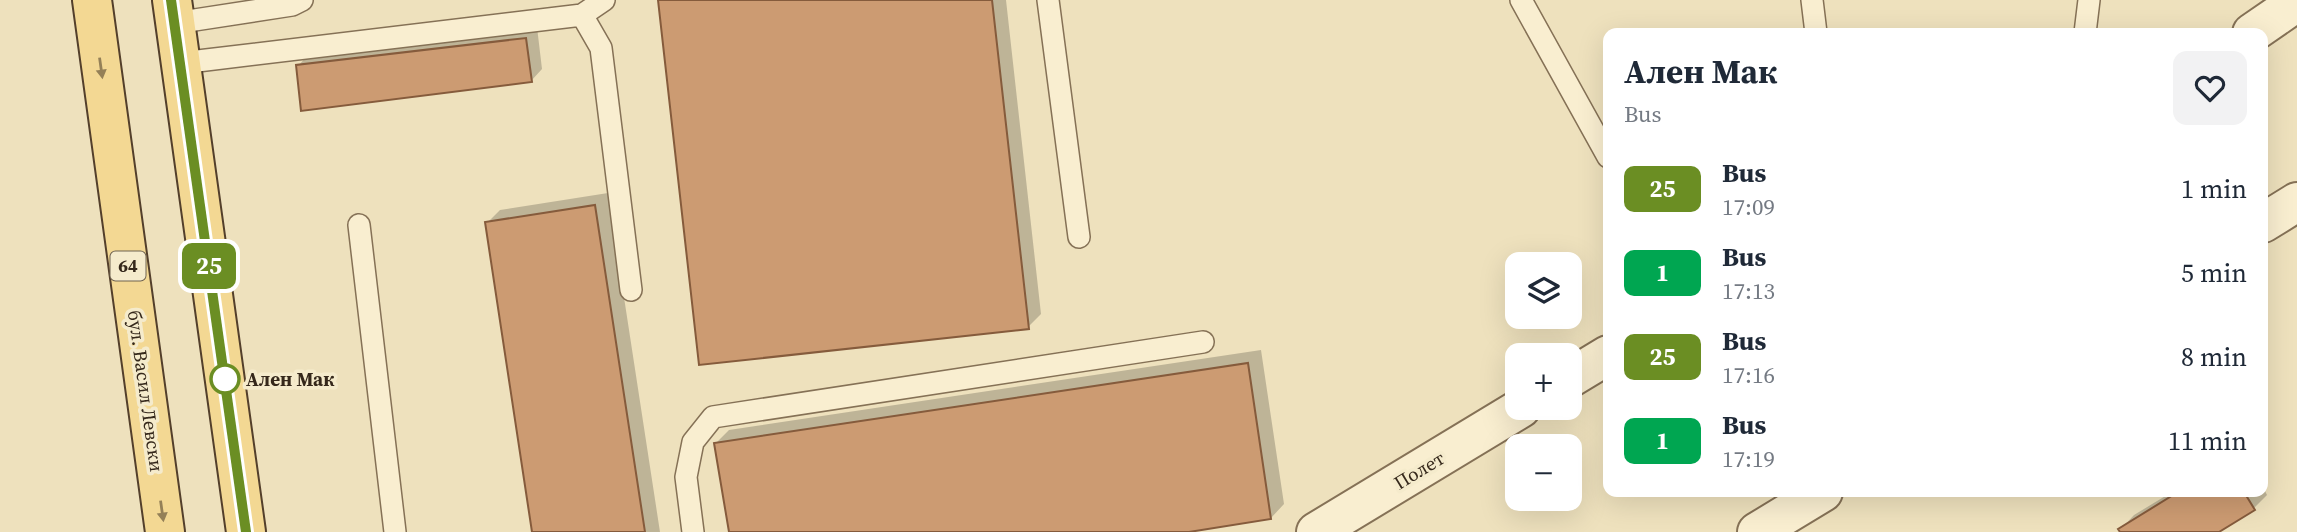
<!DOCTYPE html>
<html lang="en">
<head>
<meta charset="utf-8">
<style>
  :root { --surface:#fff; --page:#f2f2f3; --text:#1f2937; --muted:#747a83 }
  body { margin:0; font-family:"Source Serif 4",serif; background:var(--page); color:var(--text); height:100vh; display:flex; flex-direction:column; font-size:26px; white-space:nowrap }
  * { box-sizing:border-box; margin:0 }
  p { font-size:23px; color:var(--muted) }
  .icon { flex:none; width:38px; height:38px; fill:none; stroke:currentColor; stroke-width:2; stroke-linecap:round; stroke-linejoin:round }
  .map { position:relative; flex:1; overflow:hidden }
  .panel { position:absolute; left:1603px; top:28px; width:665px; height:469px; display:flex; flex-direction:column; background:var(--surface); border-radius:14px; box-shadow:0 7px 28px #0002 }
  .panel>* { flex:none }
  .badge { padding:0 14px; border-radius:10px; font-size:24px; line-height:46px }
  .buttons { position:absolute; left:1505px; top:252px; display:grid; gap:14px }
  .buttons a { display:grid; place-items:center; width:77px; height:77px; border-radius:14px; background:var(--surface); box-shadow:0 7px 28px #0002; font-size:35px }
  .map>.badge { position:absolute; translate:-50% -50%; box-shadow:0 0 0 4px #fff }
  .round { display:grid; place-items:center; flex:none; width:74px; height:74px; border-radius:14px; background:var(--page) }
  .headline { display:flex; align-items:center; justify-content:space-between; height:119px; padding:0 21px }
  h1 { font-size:33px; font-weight:700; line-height:52px }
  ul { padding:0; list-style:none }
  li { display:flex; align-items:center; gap:21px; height:84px; padding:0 21px }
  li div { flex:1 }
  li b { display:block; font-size:26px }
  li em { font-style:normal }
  li .badge { min-width:77px; font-weight:700; text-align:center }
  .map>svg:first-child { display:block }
  .shadow { fill:#0003 }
  .building { fill:#cc9b72; stroke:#855b3c; stroke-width:2 }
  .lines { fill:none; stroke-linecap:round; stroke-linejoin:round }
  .lane-casing { stroke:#857156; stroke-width:24 }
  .street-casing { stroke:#857156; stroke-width:42 }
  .primary-casing { stroke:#533f2b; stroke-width:42 }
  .lane { stroke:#f9eed0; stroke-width:21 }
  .street { stroke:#f9eed0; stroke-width:38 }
  .primary { stroke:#f3d893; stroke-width:38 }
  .oneway { fill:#948057 }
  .line-casing { stroke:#fff; stroke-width:16 }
  .line { stroke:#6b8e23; stroke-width:10 }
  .stop-dot { fill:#fff; stroke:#6b8e23; stroke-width:3.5 }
  .labels { text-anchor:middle; stroke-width:7; stroke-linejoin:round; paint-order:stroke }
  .shield { fill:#f5ebcc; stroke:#6f6250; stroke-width:2 }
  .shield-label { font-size:18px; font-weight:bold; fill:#35281b }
  .stop-label { font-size:19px; font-weight:bold; fill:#35281b; stroke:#f5ebcc; text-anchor:start }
  .street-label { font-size:19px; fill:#35281b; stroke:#f5ebcc }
</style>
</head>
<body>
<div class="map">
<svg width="2297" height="532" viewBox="0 0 2297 532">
  <rect width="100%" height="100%" fill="#eee1bd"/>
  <path class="shadow" d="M660 0H1006L1041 314 1028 327Z
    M537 27 542 69 531 81 298 66 309 54Z
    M608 193 660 532H534L487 223 500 210Z
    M1261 350 1284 504 1271 518 1178 532H730L715 444 729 430Z
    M2263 487 2267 495 2254 508 2216 532H2123L2121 529 2134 515 2172 492H2263Z"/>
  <path class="building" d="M658 0H992L1029 329 699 365Z
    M526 38 532 82 301 111 296 65Z
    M595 205 645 532H532L485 222Z
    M1248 363 1271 519 1189 532H729L714 443Z
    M2178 492H2244L2255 510 2219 532H2120L2118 529Z"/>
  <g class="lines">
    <defs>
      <path id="lane" d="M1048 0 1079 237
        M1521 0 1608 157
        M1812 0 1816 33
        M582 15 604 0
        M175 23 292 5 302 0
        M2085 33 2089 0
        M181 63 582 15 601 48 631 290
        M359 225 395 532
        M693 532 686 477 693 442 713 417 1203 342"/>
      <path id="street" d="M2252 33 2297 2
        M2263 223 2297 202
        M1570 378 1608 355
        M1316 532 1521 408
        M1757 532 1823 492"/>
      <path id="primary" d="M92 0 165 532
        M172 0 246 532"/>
    </defs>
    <use href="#lane" class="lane-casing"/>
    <use href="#street" class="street-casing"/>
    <use href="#primary" class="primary-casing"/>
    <use href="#lane" class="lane"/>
    <use href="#street" class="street"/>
    <use href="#primary" class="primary"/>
  </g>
  <defs><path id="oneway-solid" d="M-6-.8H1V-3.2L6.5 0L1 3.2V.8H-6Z" transform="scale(1.75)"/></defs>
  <g class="oneway">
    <use href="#oneway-solid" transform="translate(101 68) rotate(82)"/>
    <use href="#oneway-solid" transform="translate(162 511) rotate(82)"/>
  </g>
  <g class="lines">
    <defs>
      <path id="line" d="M171 0 246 532"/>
    </defs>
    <use href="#line" class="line-casing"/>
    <use href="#line" class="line"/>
  </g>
  <circle class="stop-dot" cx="225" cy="379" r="14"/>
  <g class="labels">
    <rect class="shield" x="110.5" y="251.5" width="35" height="29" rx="5"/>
    <g class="shield-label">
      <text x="128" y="272">64</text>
    </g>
    <g class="stop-label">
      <text x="246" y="386">Ален Мак</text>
    </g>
    <g class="street-label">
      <text transform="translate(146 391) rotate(82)" y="7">бул. Васил Левски</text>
      <text transform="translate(1419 470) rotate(-31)" y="7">Полет</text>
    </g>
  </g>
</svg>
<div class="buttons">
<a><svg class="icon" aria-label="layers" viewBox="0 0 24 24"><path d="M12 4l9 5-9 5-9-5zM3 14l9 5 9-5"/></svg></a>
<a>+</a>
<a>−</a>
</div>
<b class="badge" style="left:209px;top:266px;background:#6b8e23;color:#fff">25</b>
<section class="panel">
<div class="headline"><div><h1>Ален Мак</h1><p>Bus</p></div><a class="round"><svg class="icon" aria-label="heart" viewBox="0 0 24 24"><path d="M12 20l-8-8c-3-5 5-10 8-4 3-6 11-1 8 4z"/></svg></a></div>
<ul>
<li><span class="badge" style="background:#6b8e23;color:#fff">25</span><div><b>Bus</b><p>17:09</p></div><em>1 min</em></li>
<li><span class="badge" style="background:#00a651;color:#fff">1</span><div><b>Bus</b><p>17:13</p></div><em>5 min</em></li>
<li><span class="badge" style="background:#6b8e23;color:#fff">25</span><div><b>Bus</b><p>17:16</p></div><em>8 min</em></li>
<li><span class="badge" style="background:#00a651;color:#fff">1</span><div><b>Bus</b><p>17:19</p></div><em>11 min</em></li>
</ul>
</section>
</div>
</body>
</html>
